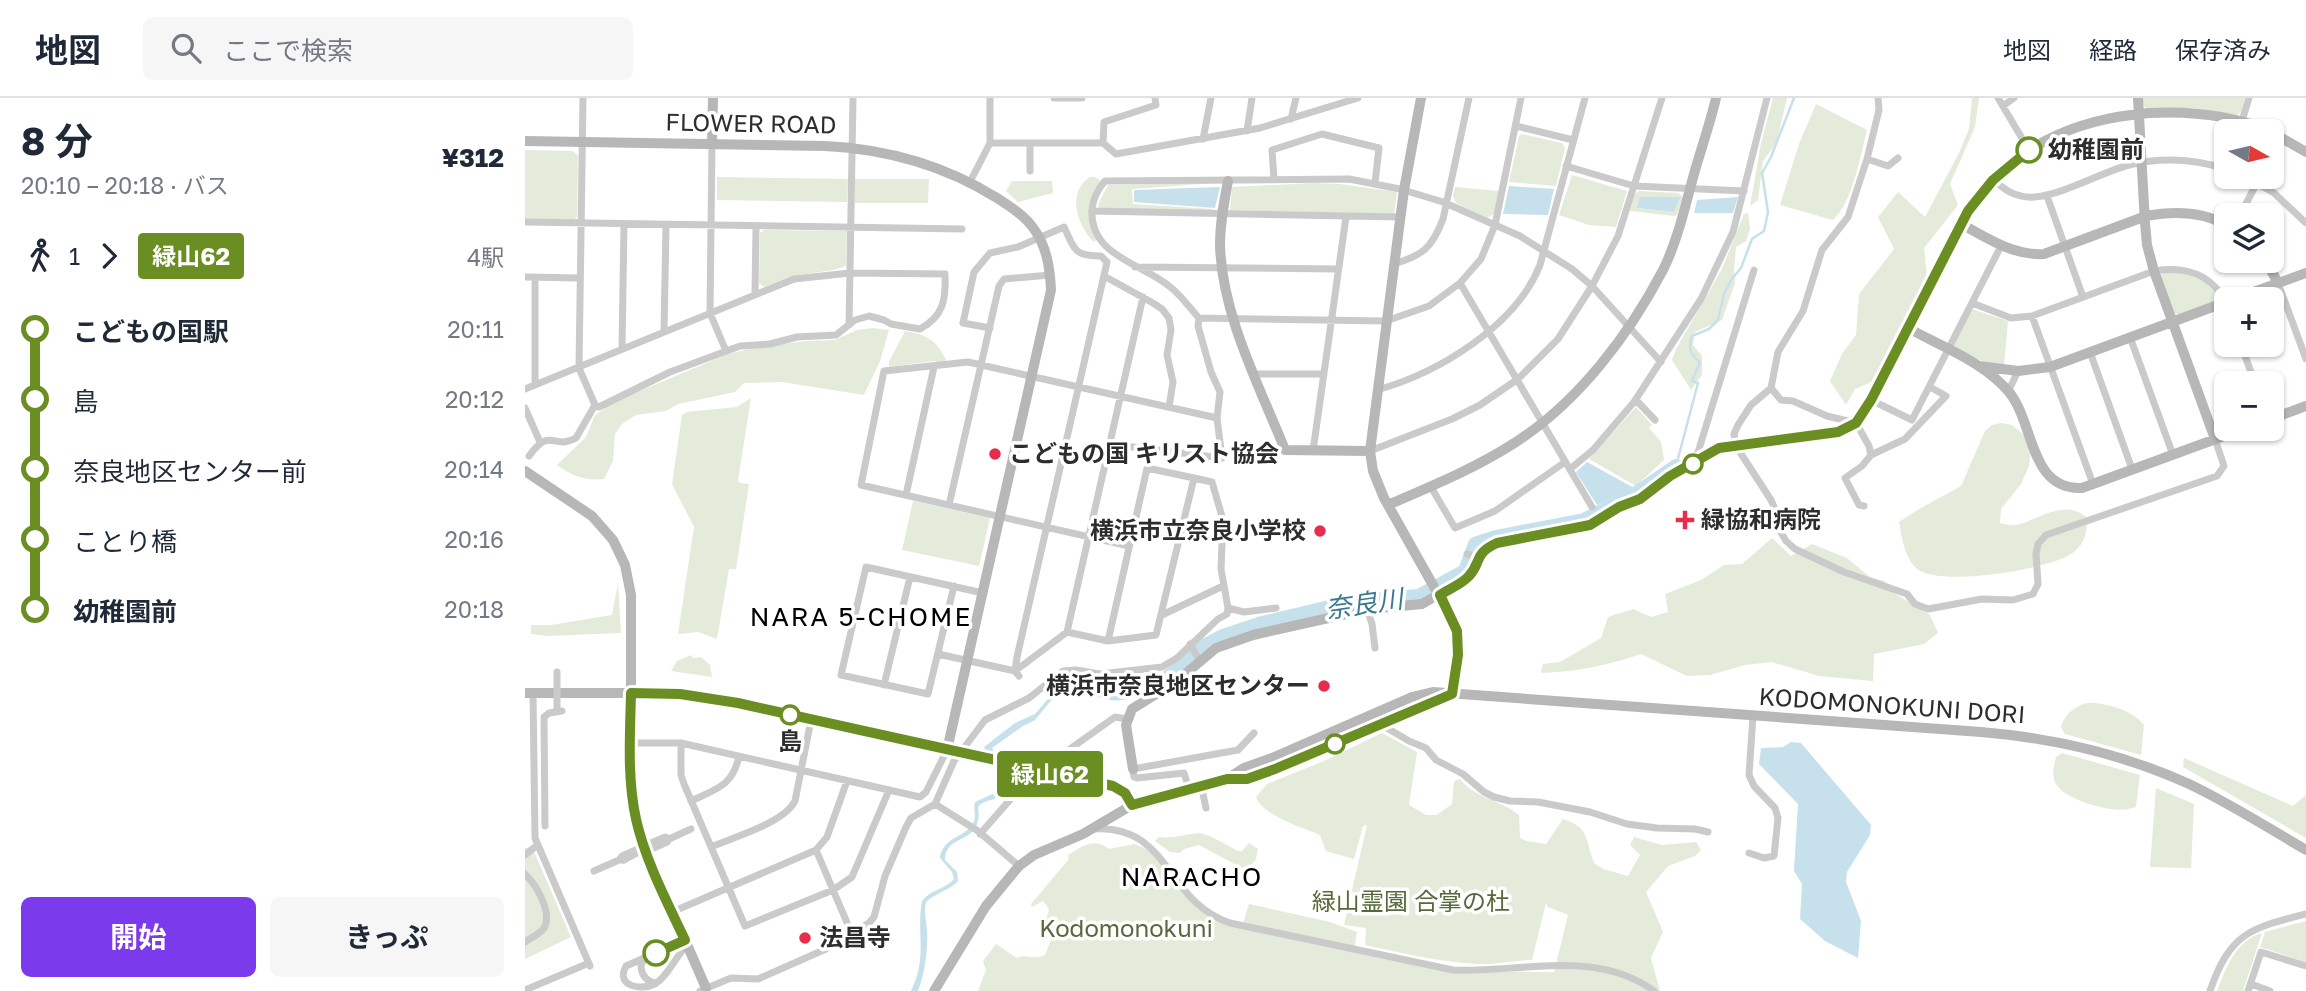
<!DOCTYPE html>
<html lang="ja">
<head>
<meta charset="utf-8">
<style>
  :root { --surface:#fff; --page:#f6f6f7; --text:#1f2937; --muted:#747a83; --line:#e0e1e3; --accent:#7c3aed }
  body { margin:0; font-family:"Golos Text","Noto Sans JP",sans-serif; background:var(--page); color:var(--text); height:100vh; display:flex; flex-direction:column; font-size:26px; white-space:nowrap }
  * { box-sizing:border-box; margin:0 }
  p { font-size:23px; color:var(--muted) }
  .icon { flex:none; width:38px; height:38px; fill:none; stroke:currentColor; stroke-width:2; stroke-linecap:round; stroke-linejoin:round }
  .map { position:relative; flex:1; overflow:hidden }
  .details { display:flex; flex-direction:column; background:var(--surface); width:525px }
  .details>* { flex:none }
  .badge { padding:0 14px; border-radius:5px; font-size:24px; line-height:46px }
  .needle { width:46px; rotate:98deg }
  .buttons { position:absolute; left:1689px; top:21px; display:grid; gap:14px }
  .buttons a { display:grid; place-items:center; width:70px; height:70px; border-radius:10px; background:var(--surface); box-shadow:0 2px 5px #0004; font-size:35px }
  .map>.badge { position:absolute; translate:-50% -50%; box-shadow:0 0 0 4px #fff }
  .legs { display:flex; align-items:center; gap:10px; height:77px; padding:0 21px; font-size:23px }
  .legs p { margin-inline-start:auto }
  .head { display:flex; align-items:center; justify-content:space-between; height:119px; padding:0 21px }
  h1 { font-size:38px; font-weight:700; line-height:52px }
  .button { display:flex; gap:14px; margin-top:auto; padding:14px 21px }
  .button a { flex:1; height:80px; border-radius:10px; background:var(--accent); color:#fff; font-size:28px; font-weight:700; line-height:80px; text-align:center }
  .button a+a { background:var(--page); color:var(--text) }
  ul { padding:0 21px; list-style:none }
  li { display:flex; align-items:center; gap:24px; height:70px; font-size:26px }
  li i { display:grid; place-items:center; width:10px; height:100%; margin:0 9px; background:currentColor }
  li i::after { content:''; width:18px; height:18px; margin:-9px; border:5px solid; border-radius:50%; background:var(--surface) }
  li p { margin-inline-start:auto }
  li:first-child i { background:linear-gradient(#0000 50%,currentColor 0) }
  li:last-child i { background:linear-gradient(currentColor 50%,#0000 0) }
  header { display:flex; align-items:center; gap:42px; box-sizing:border-box; height:98px; padding:0 35px; background:var(--surface); border-bottom:2px solid var(--line) }
  header strong { font-size:33px }
  nav { display:flex; gap:38px; margin-inline-start:auto; font-size:24px }
  .search { width:490px; height:63px; background:var(--page); display:flex; align-items:center; gap:18px; box-sizing:border-box; padding:0 24px; border-radius:10px; color:var(--muted); font-size:26px }
  main { display:flex; flex:1; min-height:0 }
  .map>svg:first-child { display:block }
  .green { fill:#e5ebda; fill-rule:evenodd }
  .water { fill:#c6e1eb }
  .lines { fill:none; stroke-linecap:round; stroke-linejoin:round }
  .stream { stroke:#c6e1eb; stroke-width:2.5 }
  .river { stroke:#c6e1eb; stroke-width:14 }
  .street { stroke:#cacaca; stroke-width:7 }
  .secondary { stroke:#b7b7b7; stroke-width:10 }
  .street-bridge { stroke:#cacaca; stroke-width:7 }
  .secondary-bridge { stroke:#b7b7b7; stroke-width:10 }
  .line-1-casing { stroke:#fff; stroke-width:16 }
  .line-1 { stroke:#6b8e23; stroke-width:10 }
  .stop-1-dot { fill:#fff; stroke:#6b8e23; stroke-width:3.5 }
  .poi-dot { fill:#e72c4d; stroke:#fff; stroke-width:2.5 }
  .labels { text-anchor:middle; stroke-width:7; stroke-linejoin:round; paint-order:stroke }
  .street-label { font-size:24px; fill:#2d2d2d; stroke:#fff }
  .stop-label { font-size:24px; font-weight:bold; fill:#2d2d2d; stroke:#fff; text-anchor:start }
  .poi-label { font-size:24px; font-weight:bold; fill:#2d2d2d; stroke:#fff; text-anchor:start }
  .park-label { font-size:24px; fill:#55693a; stroke:#fff }
  .water-label { font-size:26px; font-style:italic; fill:#3a7890; stroke:#fff }
  .neighbourhood-label { font-size:26px; letter-spacing:2px; fill:#000; stroke:#fff }
</style>
</head>
<body>
<header>
<strong>地図</strong>
<div class="search"><svg class="icon" aria-label="search" viewBox="0 0 24 24"><circle cx="10" cy="10" r="6"/><path d="M15 15l6 6"/></svg>ここで検索</div>
<nav><a>地図</a><a>経路</a><a>保存済み</a></nav>
</header>
<main>
<section class="details">
<div class="head"><div><h1>8 分</h1><p>20:10 – 20:18 · バス</p></div><b>¥312</b></div>
<div class="legs"><svg class="icon" aria-label="walk" viewBox="0 0 24 24"><circle cx="13" cy="4" r="2"/><path d="M13 8l-2 6 4 7M11 14l-3 7M7 12l3-4h3l4 4"/></svg>1<svg class="icon" aria-label="forward" viewBox="0 0 24 24"><path d="M9 5l7 7-7 7"/></svg><b class="badge" style="background:#6b8e23;color:#fff">緑山62</b><p>4駅</p></div>
<ul>
<li><i style="color:#6b8e23"></i><b>こどもの国駅</b><p>20:11</p></li>
<li><i style="color:#6b8e23"></i><span>島</span><p>20:12</p></li>
<li><i style="color:#6b8e23"></i><span>奈良地区センター前</span><p>20:14</p></li>
<li><i style="color:#6b8e23"></i><span>ことり橋</span><p>20:16</p></li>
<li><i style="color:#6b8e23"></i><b>幼稚園前</b><p>20:18</p></li>
</ul>
<div class="button"><a>開始</a><a>きっぷ</a></div>
</section>
<div class="map">
<svg width="1781" height="893" viewBox="0 0 1781 893">
  <rect width="100%" height="100%" fill="#fff"/>
  <path class="green" d="M1248 0H1262L1251 46 1238 63 1233 102 1225 108 1236 45Z
    M1447 0H1454L1450 29 1425 86 1433 107 1399 150 1402 179 1349 283 1330 291 1321 307 1305 283 1317 256 1331 237 1334 196 1369 151 1353 119 1373 94 1400 119 1434 55 1444 31Z
    M1617 0H1720L1716 14 1712 17 1669 10 1622 11 1617 7Z
    M1291 6 1342 32C1335 58 1328 104 1308 122L1255 107 1274 46Z
    M997 36 1037 45 1040 50 1031 88 984 84 994 38Z
    M0 52 48 53 53 58 52 119 49 122 0 121Z
    M1047 77 1102 93 1091 129 1064 127 1034 117Z
    M192 79 323 81 322 104 192 102Z
    M565 79H570L576 83C566 105 561 119 571 142L569 144C552 127 541 95 565 79Z
    M330 81H404L403 105H330Z
    M487 83H527L528 95 493 104 481 93Z
    M690 85 607 91 608 106 688 111 687 113 573 111 574 104 583 87Z
    M790 85 815 86 872 94 869 116 705 112 707 89Z
    M930 89 974 93 969 116 962 120 931 105 928 98Z
    M1114 93 1153 95 1158 99 1152 117 1149 118 1105 113 1110 96ZM1116 99H1154V100L1149 114 1112 110Z
    M1223 115 1225 131 1221 143 1211 149 1209 173 1210 185 1197 222 1170 234 1168 247 1177 258V277L1166 292 1147 262 1151 251 1197 171 1219 116Z
    M239 132 322 133 321 168 309 172 267 178 239 189 234 185 235 135Z
    M1652 174C1670 178 1687 185 1696 202L1655 217 1648 215 1636 179 1637 175Z
    M1447 211 1483 223 1479 268 1457 263 1430 251 1429 246Z
    M347 230 364 232 355 263 339 297 257 284 219 285 210 294 153 306 141 313 111 317 97 326 90 336 88 363 79 381C60 383 47 378 32 367L61 339 70 317 91 303 203 256 232 249 282 243 310 242 332 232Z
    M380 233C402 237 411 241 421 262L416 265 409 263 364 269V264Z
    M226 300 213 382 215 385 224 386 211 471H204L192 541 173 534 153 536 169 429 147 386 157 317 162 314 212 309Z
    M1111 309 1127 327 1124 330 1136 344 1139 362 1111 388 1064 361Z
    M1476 325 1487 327 1498 336 1506 351 1504 368 1496 386 1476 411 1475 425C1480 426 1487 428 1492 427 1514 421 1541 400 1562 420 1562 434 1560 445 1549 454 1526 472 1412 490 1391 470 1379 458 1377 440 1374 424L1394 411 1436 388 1460 333 1467 327Z
    M388 403 465 420 454 468 377 452Z
    M1247 440 1266 458 1287 446 1322 460 1345 479 1360 483 1361 490 1405 517 1413 535 1399 546 1349 556 1348 583 1294 578 1247 564 1220 567 1185 577 1162 578 1116 556C1083 567 1052 574 1016 575L1018 566 1035 564 1076 540 1083 519 1108 511 1126 519 1143 514 1140 496 1176 482 1199 467 1217 466Z
    M93 485 96 535 22 538 6 536V527H26L87 517Z
    M166 557 168 560 176 559 185 567 187 579 146 573 152 563Z
    M1561 605C1579 604 1609 612 1619 627L1616 657 1540 636 1536 629C1540 616 1548 610 1561 605Z
    M857 635 892 654 884 707 901 717H912L927 706 929 683 935 681C951 701 976 702 994 717L995 740 1001 743 1021 746 1038 721C1065 730 1060 741 1069 765L1078 771 1103 778 1115 757 1105 747 1109 739 1137 747 1171 744 1176 752 1170 758 1143 768 1121 794 1138 834 1126 860 1135 893H453L461 872 458 863 471 846 492 860C503 855 506 863 520 857L527 839 520 826 524 811 518 803 507 809 506 806 544 761 543 757C558 748 568 739 584 751L610 746 625 753 681 816 717 829 724 806 805 824 832 834 829 854C892 871 964 874 1029 874L1043 817 1023 809 1021 805 1007 862C989 862 969 867 953 866 914 864 877 855 840 847L841 830 819 827 842 727 838 728 829 761 801 753 795 737C776 729 738 718 731 699L742 686 799 663Z
    M1537 655 1615 677 1611 708C1597 719 1540 703 1531 686 1526 677 1529 668 1531 659Z
    M1659 660 1768 708 1781 697V740L1658 669Z
    M1631 690 1669 706 1666 770 1625 769Z
    M675 735 687 739 713 753H717L724 745 733 751 731 761 724 771 715 769 674 747 659 751 655 755 645 754 630 743 634 739C648 741 660 736 675 735Z
    M7 749 46 839 0 861V750Z
    M1781 823V864L1735 849 1740 834Z
    M1737 835 1718 893H1692C1701 870 1711 842 1737 835Z"/>
  <path class="water" d="M984 88 1029 91 1023 117 978 116Z
    M695 89 690 110 609 104V92Z
    M1115 99H1155L1149 114 1112 110Z
    M1213 99 1208 115H1169L1172 102Z
    M1062 364 1109 390 1072 407 1051 374Z
    M651 570 653 574C633 591 603 609 576 600 564 597 557 588 545 586L533 594 510 622 498 628 467 650 481 680V696C473 703 460 700 453 709 459 748 420 734 420 762L432 774 433 783C426 792 405 797 401 805 398 814 402 824 402 833 403 853 400 874 393 893H386C403 858 391 837 397 803 405 792 419 792 429 781L427 774 415 760C418 738 439 741 448 725 452 719 448 711 450 704L476 692 477 688 459 649 490 625 510 616 540 581C556 579 562 590 575 595 600 606 633 586 651 570Z
    M1266 644 1276 645 1346 727 1345 737 1322 774 1321 784 1336 823 1333 860 1300 843 1275 821 1277 786 1269 773 1273 706 1234 666 1236 650 1258 649Z"/>
  <g class="lines">
    <path class="stream" d="M1151 368 1173 285 1167 283 1175 264C1165 257 1163 250 1167 238L1184 231 1193 222 1199 196 1206 182 1216 170 1227 141 1239 133 1243 114 1237 75 1246 59 1269 0"/>
    <path class="river" d="M637 584 677 549 698 538 737 525 817 506 840 502 894 498 940 473 950 446 971 439 1059 422 1113 394 1151 368"/>
    <path class="street" d="M529 0H557
      M1353 0 1354 12 1342 61 1323 119 1297 152 1278 213 1253 254 1246 290 1226 307 1213 327 1209 336 1211 348 1246 402 1252 416 1254 431 1261 443 1270 451 1319 474 1382 496 1390 506 1403 511 1457 501 1488 502 1508 496 1513 486 1511 456 1513 446 1521 437 1692 378 1699 368 1690 341
      M1473 0 1504 52
      M1478 8 1489 0
      M766 21 771 0
      M1717 23 1724 0
      M991 28 1048 42
      M722 33 727 0
      M678 41 686 0
      M465 45V0
      M578 45 579 24 631 7 630 0
      M187 46 185 215 201 253
      M1746 56 1755 39
      M1342 61 1363 68 1373 60
      M1041 68 1109 88 1219 93
      M505 73V45
      M1721 79 1749 95 1781 125
      M749 81 747 52 797 36 854 50 850 85
      M1468 82C1477 89 1485 96 1496 98 1523 106 1575 74 1604 67 1637 59 1669 61 1701 71
      M445 84 465 45H578L591 56 735 30 833 0
      M1522 98 1558 199
      M567 113 876 119
      M1715 117 1735 79
      M0 124 437 131
      M869 166C898 157 907 150 918 121L944 0
      M610 169 813 171
      M579 178 628 205 637 211 644 220 646 232 642 257 648 284 644 309
      M0 179 55 180
      M935 185 1067 409
      M1753 185 1781 261
      M230 196 231 129
      M1447 205 1486 220 1507 218 1629 173C1660 168 1685 175 1701 204
      M1507 218 1568 386
      M674 220 861 223 904 208 935 185 956 161 970 127 996 0
      M324 227 328 0
      M465 230 438 225 449 174 465 155 493 149 539 129C550 152 549 158 576 158L582 164 492 559 490 573 494 578
      M139 234 141 127
      M1605 239 1648 357
      M1716 247 1730 285
      M97 251 99 126
      M1565 254 1607 371
      M730 276H798
      M10 287V180
      M1246 290 1256 302 1268 303 1302 318 1331 325 1344 348 1346 357
      M0 291 269 181 325 175 420 176C421 201 419 218 395 231L366 226 359 222 344 218 330 222 311 237 272 239 245 246 215 248 145 274 74 309 70 307 54 270 58 0
      M852 292C913 275 991 228 1015 167L1060 0
      M1483 294 1493 273
      M1111 302 1130 322
      M1346 302 1387 322 1476 148
      M0 310 15 344
      M584 346 697 360 692 320 695 294 686 274 673 228 674 220C664 209 655 196 644 188 616 165 565 158 567 112 568 100 572 92 580 83L824 81 875 91 918 104 995 138 1047 171 1067 188 1136 264
      M788 353 821 119
      M845 353 927 321 955 307 993 281 1033 241 1067 188 1093 138 1137 0
      M4 358C27 327 27 353 51 340L70 307
      M1170 364 1229 172
      M622 370 669 380
      M1045 371 1068 352 1109 304 1176 201 1208 134 1242 0
      M906 389 930 430 970 413 1040 364
      M381 397 409 269
      M424 407 474 188 479 181 525 177
      M1339 408 1334 407 1320 380 1337 368 1346 357 1380 341 1421 298 1405 289
      M604 448 336 387 359 273 443 264 692 320
      M942 456 953 459
      M429 488 403 596 316 577 341 469 458 495
      M842 511 847 526 850 550
      M637 517 698 488
      M542 534 618 199
      M583 543 623 366
      M665 546 672 558
      M413 556 490 573 542 534 583 543 631 537 669 380 687 384 698 422 696 471 703 510
      M359 587 385 479
      M8 595 10 740 65 868
      M857 621 862 630 884 643 901 650 911 662 938 676 959 694 969 699 985 703 1013 704 1065 714 1102 726 1132 730 1170 731 1183 734
      M105 645H156L395 699 401 694 422 652
      M156 645V677L159 686 220 828 308 792 327 779 364 692
      M676 687 681 710
      M664 691 659 675 612 680 609 679 608 671 713 652 729 635
      M166 703C191 691 208 688 214 658
      M410 706 453 733 494 768
      M20 728 19 619 24 615 37 613
      M568 731C647 727 638 802 705 825L928 872C995 875 1070 850 1129 893
      M455 736 504 680 590 619 602 621
      M142 744 144 741 166 731
      M125 748 126 745 140 739 144 741
      M186 749C209 739 259 725 270 703L286 622
      M291 752 326 834
      M1224 755 1239 760 1249 758 1253 720 1250 710 1229 688 1224 677 1228 618
      M0 757 10 749
      M94 762 97 758 113 751 115 753
      M69 773 94 762H99
      M0 776C11 787 28 814 19 830 15 836 6 840 0 844
      M147 814 291 752 302 739 322 683
      M160 842 101 868C90 888 115 893 130 886 143 878 151 858 162 847
      M120 860 116 867C116 877 122 884 131 885
      M1726 886 1745 893
      M0 892 64 865
      M175 893 206 880 233 881 301 851 344 825 349 819 360 778 381 729 386 720 410 706 429 663 460 622 504 600 538 573 551 572 575 576 637 569 652 560 693 521 702 516 703 510 719 514 751 510
      M1685 893C1705 835 1725 830 1781 816
      M1723 893 1736 854 1781 868"/>
    <path class="secondary" d="M896 0 879 92 845 353 848 373 859 400 931 528 933 557 927 596
      M1613 0 1620 125 1622 147 1629 173 1690 341
      M1746 34 1781 54
      M0 43 300 48C362 51 419 67 472 100 486 109 500 118 509 131 522 149 525 171 526 192L422 652
      M187 46 188 0
      M703 83C699 104 695 125 695 147 697 217 734 287 760 352L845 353
      M1436 126C1463 140 1488 158 1519 156L1621 118C1648 113 1677 113 1701 127
      M1741 163 1753 185
      M1709 201 1781 175
      M1383 230C1417 249 1459 264 1484 294 1510 326 1504 392 1557 390L1718 331
      M1454 268 1493 273 1525 269 1701 204
      M1746 321 1781 308
      M0 373 67 418 88 442 100 467 106 497V675L111 723 125 762 181 890
      M863 407C907 388 951 370 991 344 1053 304 1104 237 1138 172 1153 142 1160 108 1169 76 1176 51 1185 26 1191 0
      M0 595H119L186 600 427 653
      M608 671 601 627 607 611 652 583 691 550 728 537 844 511 897 506 942 480 957 454 972 445 1065 427 1094 409 1115 401 1145 378 1194 350 1313 334 1331 325 1346 302 1443 113C1487 49 1548 21 1624 15 1665 13 1707 17 1744 33
      M548 681C569 685 598 683 607 707
      M702 681 719 670 747 660 887 599 908 594 1456 634C1528 640 1598 656 1664 686 1704 705 1742 729 1781 752
      M409 893 461 808 494 768 509 757 558 736 607 707 702 681H722L923 597"/>
    <path class="street-bridge" d="M32 610V574
      M99 762 125 748 129 750 142 744"/>
    <path class="secondary-bridge" d="M430 654 548 681"/>
  </g>
  <g class="lines">
    <defs>
      <path id="line-1" d="M131 855 160 842C142 804 120 762 111 721 102 680 105 637 106 595L155 596 213 605 588 688 600 695 607 707 702 681H722L750 671 927 596 933 557 932 533 915 497C924 491 937 486 944 478 957 464 948 456 972 445L1065 427 1094 409 1115 401 1145 378 1194 350 1313 334 1331 325 1346 302 1443 113 1468 82 1504 52"/>
    </defs>
    <use href="#line-1" class="line-1-casing"/>
    <use href="#line-1" class="line-1"/>
  </g>
  <g class="stop-1-dot">
    <circle cx="1504" cy="52" r="12"/>
    <circle cx="1168" cy="366" r="9"/>
    <circle cx="265" cy="617" r="9"/>
    <circle cx="810" cy="646" r="9"/>
    <circle cx="131" cy="855" r="12"/>
  </g>
  <g class="poi-dot">
    <circle cx="470" cy="356" r="7"/>
    <path d="M1156.5 411.5h7v7h7v7h-7v7h-7v-7h-7v-7h7z"/>
    <circle cx="795" cy="433" r="7"/>
    <circle cx="799" cy="588" r="7"/>
    <circle cx="280" cy="840" r="7"/>
  </g>
  <g class="labels">
    <g class="street-label">
      <text transform="translate(226 26) rotate(1)" y="8">FLOWER ROAD</text>
      <text transform="translate(1367 608) rotate(4)" y="8">KODOMONOKUNI DORI</text>
    </g>
    <g class="stop-label">
      <text x="1523" y="60">幼稚園前</text>
      <text x="265" y="652" text-anchor="middle">島</text>
    </g>
    <g class="poi-label">
      <text x="484" y="364">こどもの国 キリスト協会</text>
      <text x="1176" y="430">緑協和病院</text>
      <text x="781" y="441" text-anchor="end">横浜市立奈良小学校</text>
      <text x="785" y="596" text-anchor="end">横浜市奈良地区センター</text>
      <text x="294" y="848">法昌寺</text>
    </g>
    <g class="park-label">
      <text x="886" y="812">緑山霊園 合掌の杜</text>
      <text x="601" y="839">Kodomonokuni</text>
    </g>
    <g class="water-label">
      <text transform="translate(839 506) rotate(-8)" y="9">奈良川</text>
    </g>
    <g class="neighbourhood-label">
      <text x="336" y="528">NARA 5-CHOME</text>
      <text x="667" y="788">NARACHO</text>
    </g>
  </g>
</svg>
<div class="buttons">
<a><svg class="needle" viewBox="-14 -14 28 28"><path d="M0-13l5 13h-10z" fill="#e53935"/><path d="M0 13l5-13h-10z" fill="#747a83"/></svg></a>
<a><svg class="icon" aria-label="layers" viewBox="0 0 24 24"><path d="M12 4l9 5-9 5-9-5zM3 14l9 5 9-5"/></svg></a>
<a>+</a>
<a>−</a>
</div>
<b class="badge" style="left:525px;top:676px;background:#6b8e23;color:#fff">緑山62</b>
</div>
</main>
</body>
</html>
